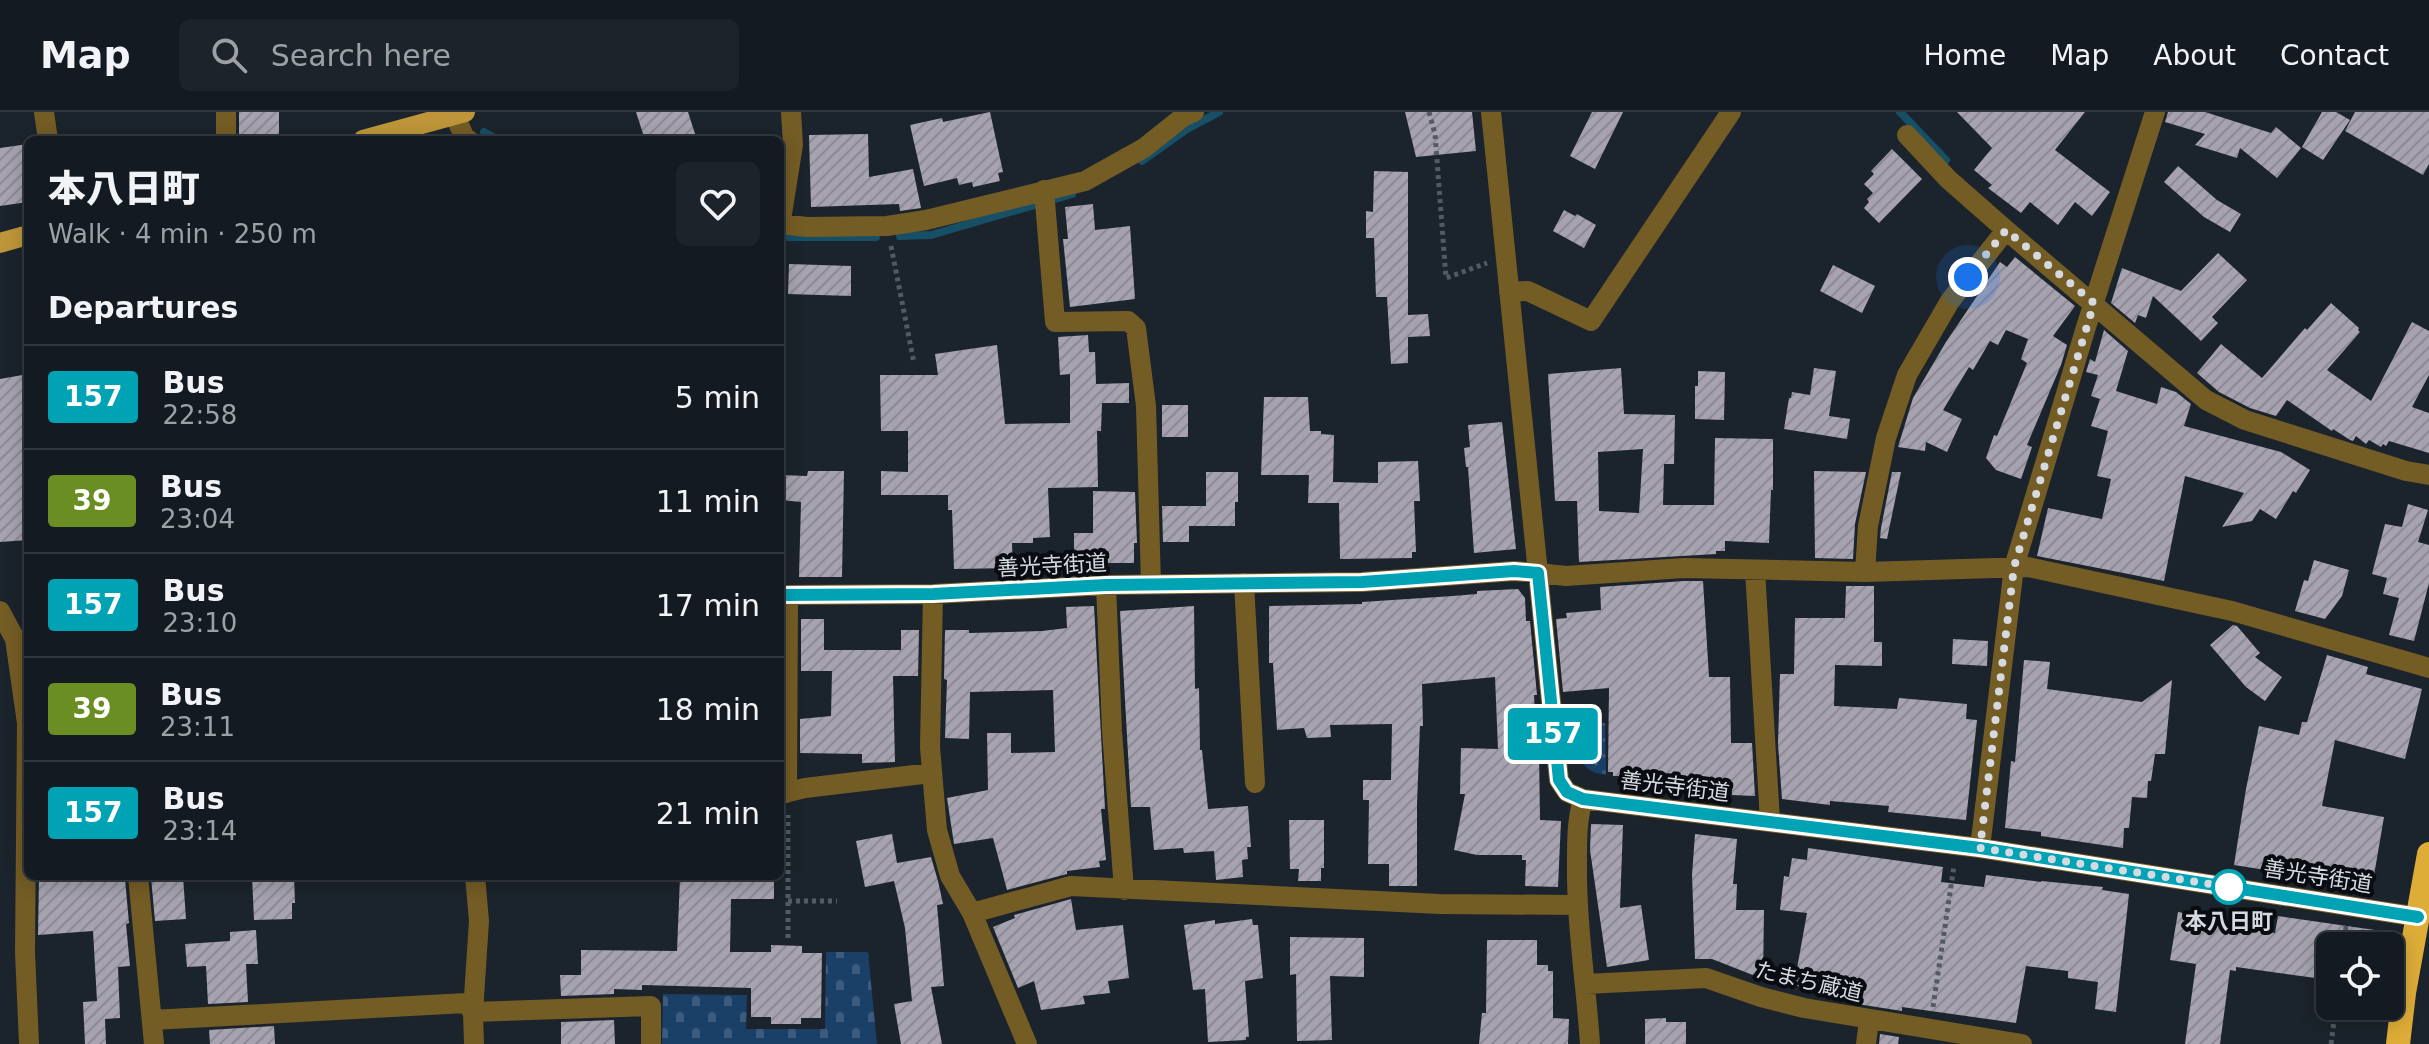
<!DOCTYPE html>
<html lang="en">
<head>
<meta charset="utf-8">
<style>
  :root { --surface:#141a21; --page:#1d232a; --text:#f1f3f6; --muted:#9da1a5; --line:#33383f }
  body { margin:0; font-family:"DejaVu Sans","Noto Sans JP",sans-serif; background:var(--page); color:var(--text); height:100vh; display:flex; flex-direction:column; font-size:30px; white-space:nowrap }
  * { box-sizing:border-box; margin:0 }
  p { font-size:26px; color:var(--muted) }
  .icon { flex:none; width:44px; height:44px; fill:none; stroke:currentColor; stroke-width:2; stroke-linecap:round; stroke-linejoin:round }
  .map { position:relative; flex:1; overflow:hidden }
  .panel { position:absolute; left:24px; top:24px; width:760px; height:744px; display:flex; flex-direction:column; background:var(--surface); border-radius:12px; box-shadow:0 4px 20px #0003,0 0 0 2px var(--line) }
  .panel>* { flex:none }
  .badge { padding:0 16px; border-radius:6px; font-size:28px; line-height:52px }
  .fabs { position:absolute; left:2316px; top:820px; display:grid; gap:16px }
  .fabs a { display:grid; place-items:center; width:88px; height:88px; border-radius:12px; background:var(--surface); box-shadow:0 4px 20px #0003,0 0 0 2px var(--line); font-size:40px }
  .you { position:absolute; width:40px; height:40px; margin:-20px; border:6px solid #fff; border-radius:50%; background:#1a73e8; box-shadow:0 0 0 12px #1a73e833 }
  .map>.badge { position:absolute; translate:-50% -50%; box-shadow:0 0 0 4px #fff }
  h2 { padding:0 24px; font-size:30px; line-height:72px }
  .round { display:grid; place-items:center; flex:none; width:84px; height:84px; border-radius:12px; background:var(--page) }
  .summary { display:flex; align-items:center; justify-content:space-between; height:136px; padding:0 24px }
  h1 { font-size:38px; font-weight:800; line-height:60px }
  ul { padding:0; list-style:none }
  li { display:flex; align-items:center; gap:24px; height:104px; padding:0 24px; border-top:2px solid var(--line) }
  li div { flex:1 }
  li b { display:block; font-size:30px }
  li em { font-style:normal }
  li .badge { min-width:88px; font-weight:700; text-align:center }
  header { display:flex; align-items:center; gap:48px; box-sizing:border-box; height:112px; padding:0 40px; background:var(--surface); border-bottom:2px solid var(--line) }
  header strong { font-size:38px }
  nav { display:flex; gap:44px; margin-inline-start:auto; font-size:28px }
  .search { width:560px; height:72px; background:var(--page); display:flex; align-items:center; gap:20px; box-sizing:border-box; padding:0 28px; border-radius:12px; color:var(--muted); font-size:30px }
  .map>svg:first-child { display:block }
  .cemetery { fill:url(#cemetery-stones) }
  .park { fill:url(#park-dots) }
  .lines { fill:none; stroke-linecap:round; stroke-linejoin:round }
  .stream { stroke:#164f66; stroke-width:8 }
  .building { fill:url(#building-hatch); fill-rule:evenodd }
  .path { stroke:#535a62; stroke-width:5; stroke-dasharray:4 4; stroke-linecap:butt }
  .minor { stroke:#745c25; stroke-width:20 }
  .major { stroke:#be9639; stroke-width:20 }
  .highway { stroke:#dead38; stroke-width:24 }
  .line-casing { stroke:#fff; stroke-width:18 }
  .line { stroke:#00a3b4; stroke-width:12 }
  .walk { stroke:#d4dae0; stroke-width:8; stroke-dasharray:0 14.4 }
  .stop-dot { fill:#fff; stroke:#00a3b4; stroke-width:4 }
  .labels { text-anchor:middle; stroke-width:8; stroke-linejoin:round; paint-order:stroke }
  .street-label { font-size:22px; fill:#d4dae0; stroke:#090c10 }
  .stop-label { font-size:22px; font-weight:bold; fill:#d4dae0; stroke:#090c10 }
</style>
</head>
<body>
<header>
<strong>Map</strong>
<div class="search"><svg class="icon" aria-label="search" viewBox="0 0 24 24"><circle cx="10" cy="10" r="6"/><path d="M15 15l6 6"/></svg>Search here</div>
<nav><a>Home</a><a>Map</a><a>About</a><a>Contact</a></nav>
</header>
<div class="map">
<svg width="2429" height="932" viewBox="0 0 2429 932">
  <defs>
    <pattern id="cemetery-stones" width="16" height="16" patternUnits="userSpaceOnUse" patternTransform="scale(2)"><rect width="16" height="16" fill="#1a4068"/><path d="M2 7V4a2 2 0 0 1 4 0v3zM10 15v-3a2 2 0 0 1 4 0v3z" fill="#3a5b7d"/></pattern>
    <pattern id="park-dots" width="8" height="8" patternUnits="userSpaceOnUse" patternTransform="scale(2)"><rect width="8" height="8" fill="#1a4068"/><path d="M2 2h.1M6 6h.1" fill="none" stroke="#3a5b7d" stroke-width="1.8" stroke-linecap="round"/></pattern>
    <pattern id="building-hatch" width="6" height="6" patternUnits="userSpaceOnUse" patternTransform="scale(2)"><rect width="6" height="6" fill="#a6a2b0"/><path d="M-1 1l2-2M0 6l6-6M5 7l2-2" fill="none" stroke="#8c8a95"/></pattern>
  </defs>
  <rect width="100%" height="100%" fill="#1b232c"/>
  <path class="cemetery" d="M826 840H868L877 932H662L663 882 747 883 746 917H825Z"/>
  <path class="park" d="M1605 611 1606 663C1575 659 1577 638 1576 613Z"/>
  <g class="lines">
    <path class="stream" d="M1900 0 1946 48
      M484 20 498 28
      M1142 49 1187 17 1219 0
      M780 123 787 125H876
      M900 124 931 123 1072 82"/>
  </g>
  <path class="building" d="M239 0H279V25L269 28H239Z
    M636 0H688L697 28H645Z
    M990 0 1003 60 998 61 1000 69 973 75 972 70 959 73 957 66 924 74 910 13 942 6 943 10Z
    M1405 0H1472L1476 39 1416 45Z
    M1592 0H1623L1595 57 1570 44Z
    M1957 0H2085L2055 38 2110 80 2092 104 2075 90 2058 113 2030 90 2021 101 1988 76 1992 73 1974 58 1992 36Z
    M2168 0H2205L2271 21 2276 15 2301 36 2277 66 2240 36 2237 46 2195 33 2205 22 2165 10Z
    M2322 0H2336L2350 8 2323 48 2302 35Z
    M2355 0H2429V52L2423 63 2345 19Z
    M868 22 869 65 913 57 921 96 900 99 899 92 811 95 809 23Z
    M28 32V90L0 94V36Z
    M1892 37 1922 67 1879 111 1864 96 1869 90 1867 87 1873 81 1864 72 1874 62 1871 59Z
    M2178 54 2217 88 2241 102 2230 120 2204 105 2164 70Z
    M1374 59 1408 60V203L1428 202 1430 224 1408 225V251L1391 252 1387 185H1376L1374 126H1366V99L1373 100Z
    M1093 92 1095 118 1130 114 1135 187 1070 195 1063 127H1068L1065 95Z
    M1564 98 1575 104 1577 102 1596 113 1584 136 1553 119Z
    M2218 141 2247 168 2212 205 2218 211 2201 229 2153 184 2146 206 2138 203 2135 211 2111 191 2122 156 2181 179Z
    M2015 145 2075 194 2053 224 2067 233 2061 253 2027 333 2032 335 2021 367 1996 358 1986 346 1994 323 1997 324 2027 251 2021 247 2028 227 2006 218 1998 233 1990 229 1973 258 1969 255 1943 298 1962 307 1947 340 1926 330 1925 339 1898 335 1913 286 1946 230 2000 150 2007 155Z
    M789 152 851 154V184L788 182Z
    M1833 153 1875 174 1862 201 1820 179Z
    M2331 191 2359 216 2358 218 2360 220 2327 258 2371 289 2412 210 2429 219V263L2412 295 2429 301V341L2389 329 2386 334 2383 332 2381 335 2369 328 2366 332 2356 324 2353 329 2350 328 2333 317 2332 319 2287 288 2276 304 2250 296 2219 280 2197 261 2221 232 2262 266 2305 216 2307 218Z
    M2104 218 2128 239 2116 279 2157 292 2161 275 2176 280 2191 292 2184 314 2281 340 2310 358 2296 381 2293 379 2276 407 2260 397 2252 409 2222 415 2244 381 2185 364 2164 469 2037 444 2048 396 2102 407 2111 367 2097 364 2108 319 2091 314 2100 287 2091 284 2098 263 2086 260 2090 247 2095 250Z
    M1088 223 1089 240H1095L1096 272 1129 271V291H1102L1101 319H1097L1098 375 1048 376 1050 425 1033 426V431H1012L1013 456 954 457 952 398H948V383H881V359L908 360V319H881L880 263H938L935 242 997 233 1005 312 1070 311V262L1060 263 1058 225Z
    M1621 256 1624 302 1675 303 1674 352H1664L1663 393H1714L1715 326 1773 327V378H1771L1769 431 1725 429V439H1716V442L1579 450 1577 389H1555L1548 262ZM1643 337 1639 401 1599 399 1598 340Z
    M1814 256 1836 259 1829 304 1850 307 1847 327 1784 317 1789 286H1791L1792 280 1810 283Z
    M1698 259 1725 260 1724 308 1695 307V274H1698Z
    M28 262V351L25 352 28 428 0 430V267Z
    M1264 285H1308L1310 319H1321V322L1334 323 1333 370 1378 371V350L1418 349 1420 389H1414L1416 440H1412V446L1340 447 1339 391H1308L1309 363H1261Z
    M1162 293H1188V325H1162Z
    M1502 310 1516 437 1474 441 1468 355H1466L1464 336 1470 335 1468 313Z
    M808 359H844L842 465H799L801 390 780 388V363L807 364Z
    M1814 359 1866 360 1855 412 1853 447 1815 446Z
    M1206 360H1238V390H1235V414H1189V430H1163L1162 394H1206Z
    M1892 360H1901L1887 427 1880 426 1881 416Z
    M1093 379 1135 380 1137 431H1134V451H1074V421H1093Z
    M2408 392 2428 398 2418 430 2429 433V471L2414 529 2389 523 2399 486 2383 482 2387 466 2372 462 2385 412 2402 415Z
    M2314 448 2349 458 2342 484 2325 507 2295 499 2304 468 2308 469Z
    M1684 469H1703L1709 565H1730L1731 631H1752L1755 684 1732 683V677L1652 675V664H1613V660H1608L1609 576 1563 580 1556 507 1567 506 1566 501 1601 498 1600 475Z
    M1846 474H1874V530H1882V554L1835 553 1834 594 1897 597 1899 586 1967 592 1966 607 1977 608 1966 708 1888 700 1889 694 1830 689V693L1782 687 1778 632 1780 562H1794L1795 506H1845Z
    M1518 477 1525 486 1526 509H1530L1537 583H1534L1537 639H1539L1540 708 1561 709 1558 775 1525 774 1526 748H1522V743H1477L1454 738 1465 682H1460L1461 636 1498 637 1495 565 1422 572 1423 614H1420L1417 692V774H1389V752H1368L1369 688H1363V668H1391L1392 612 1330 613 1331 625 1307 626 1304 616 1277 618 1273 551H1269V494L1362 492V490L1453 484 1477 482V479Z
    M1094 494 1105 697H1101L1106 748 1099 749 1100 755 1067 759V762L1007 778 993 726 954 732 947 686 988 678 987 621H1011V641L1055 640 1053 578 970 580 969 627 945 626 947 568 944 567 945 518H969V521L1042 519 1067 516 1066 495Z
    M1194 494 1195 577 1199 576 1200 638H1202L1208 697 1248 694 1251 735H1247L1248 747 1242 748 1243 765 1216 768 1214 739 1184 741 1183 736 1154 738 1150 695H1131L1120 499Z
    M801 507H824V538H901V518H919L918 564H893L895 650 862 651V642L800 641V607L831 604 832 559H801Z
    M2233 513 2237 514 2260 541 2255 545 2282 565 2265 589 2246 575 2210 533Z
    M1953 527 1988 529 1987 554 1952 552Z
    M2327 543 2368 555 2366 562 2422 577 2405 647 2335 628 2322 694 2384 705 2372 775 2234 753 2246 677 2259 614 2299 623 2302 610H2307Z
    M2024 548 2050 550 2047 577 2142 590 2172 568 2165 642H2155L2151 669H2148L2147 686 2132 685 2129 716H2124L2123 736 2041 724V720L2005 716 2011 649 2015 650Z
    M1289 708H1324V756H1321V769H1298L1299 757H1290Z
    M1591 712 1623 713 1620 796 1641 793 1649 848 1607 855 1590 738Z
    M892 722 897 751 931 745 938 769 943 792 937 793 944 874 931 875 942 932H901L894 892 912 889 905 816 894 769 865 775 856 729Z
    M1695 722 1737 727 1733 772H1737L1736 798H1764L1763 867 1712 847H1695L1692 763Z
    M1808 736 1943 755 1941 770 1984 775 1986 763 2041 770V769L2103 775 2102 778 2129 782 2116 900 2095 897 2098 870 2068 866V859L2026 854 2016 911 1902 895V899L1851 891V887L1794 873 1807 801 1780 798 1784 764 1789 765 1792 746 1807 748Z
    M39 764H122V767H125L129 811 126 812 130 854 118 855 120 906 105 907 106 932H85L83 890 97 889 93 819 38 823Z
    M183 764 186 807 155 809 151 765Z
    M252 764H294L295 791H292V807L254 808Z
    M749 764H774V787H731L730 840H771V833L802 834V841H822L821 906H801V912H771V905H751V876L642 873V878L614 877V882L561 884 560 863H581V838L677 839 680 765 749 766Z
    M1071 787 1076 818 1123 813 1129 866 1108 869 1110 881 1083 884 1085 892 1041 898 1034 869 1018 876 993 815 1015 806 1014 803Z
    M2178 800 2206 805 2205 810 2275 821 2278 804 2389 820 2388 834H2330V868L2236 855V859L2230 858 2220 932H2185L2196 852 2170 848Z
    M1252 807 1253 813H1258L1263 866 1245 869 1249 925H1246V928L1208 930 1205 877 1193 878 1184 813 1215 808V812Z
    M256 818 258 852H246L248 890 208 892 206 854 187 855 185 832 230 829V820Z
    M1290 825 1364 826V865L1330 864 1332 928 1297 929 1296 862 1290 863Z
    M1487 828H1537V853H1548V859H1553V906L1569 907 1568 932H1479L1482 901H1486Z
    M1666 906V910H1686V932H1645V907Z
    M614 908 615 932H561V910Z
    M274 914 275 932H210L209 918Z
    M1880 922 1899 925 1898 932H1879Z"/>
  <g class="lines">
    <path class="path" d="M1429 0 1435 22 1446 166 1487 151
      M891 134 914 251
      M788 789H837
      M788 826V703
      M2344 834 2346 814
      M1933 895 1954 754
      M2331 932 2336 894"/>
    <path class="minor" d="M44 0 48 28
      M226 0V28
      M453 0 465 26 469 28
      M1491 0 1538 461 1566 464 1684 456 1865 460 2028 455 2232 499 2429 556
      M1907 23 1948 67 2006 118 2206 288 2245 308 2406 359 2429 363
      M1044 78 1055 210 1128 209 1136 216 1146 294 1151 473
      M781 112 807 115 887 114 926 108 1085 69 1144 36 1183 5 1194 0
      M780 114 793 33 791 0
      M1509 180 1528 179 1591 209 1731 0
      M1755 458 1770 709
      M1865 460 1868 414 1886 326 1907 263 1950 189 2006 118
      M1244 471 1255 671
      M1106 473 1112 619 1124 778
      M933 482 930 635 937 718 950 764 972 801 1027 932
      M780 483 933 482 1106 473 1362 470 1514 459 1538 461 1559 668 1567 680 1583 687 1980 736 2418 805
      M0 499 15 527 27 611 25 840 29 932
      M787 681 788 483
      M780 682 805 676 931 661
      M1583 687C1577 708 1577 727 1577 748 1576 810 1586 871 1590 932
      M1980 736 2014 455 2086 215 2155 0
      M138 764 154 932
      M972 801 1071 774 1440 792 1577 793
      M1586 872 1706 866 1761 885 1804 896 2022 932
      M152 908 466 891 473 900 651 894V932
      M474 932 473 900 479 809 475 764
      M1866 932 1869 908"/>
    <path class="major" d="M363 28 465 0
      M0 131 28 123"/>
    <path class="highway" d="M2398 932 2404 881 2429 742"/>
  </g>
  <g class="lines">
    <defs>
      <path id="line" d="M780 483 933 482 1106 473 1362 470 1514 459 1538 461 1559 668 1567 680 1583 687 1980 736 2418 805"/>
    </defs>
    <use href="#line" class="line-casing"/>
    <use href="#line" class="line"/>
    <path class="walk" d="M1968 165 2006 118 2094 191 2014 455 1980 736 2229 775"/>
  </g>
  <circle class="stop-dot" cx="2229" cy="775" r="16"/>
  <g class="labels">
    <g class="street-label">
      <text transform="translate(1052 453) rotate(-3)" y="8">善光寺街道</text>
      <text transform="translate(1675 674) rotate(7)" y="8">善光寺街道</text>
      <text transform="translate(2318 764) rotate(9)" y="8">善光寺街道</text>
      <text transform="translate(1809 869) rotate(13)" y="8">たまち蔵道</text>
    </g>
    <g class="stop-label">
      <text x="2229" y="817">本八日町</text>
    </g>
  </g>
</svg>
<div class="fabs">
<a><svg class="icon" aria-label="locate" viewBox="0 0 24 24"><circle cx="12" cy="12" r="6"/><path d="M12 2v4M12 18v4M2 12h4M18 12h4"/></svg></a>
</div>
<div class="you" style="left:1968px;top:165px"></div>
<b class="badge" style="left:1553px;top:622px;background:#00a3b4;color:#fff">157</b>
<section class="panel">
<div class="summary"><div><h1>本八日町</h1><p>Walk · 4 min · 250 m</p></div><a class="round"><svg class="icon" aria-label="heart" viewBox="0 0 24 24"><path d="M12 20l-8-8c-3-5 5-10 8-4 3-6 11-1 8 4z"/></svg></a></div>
<h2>Departures</h2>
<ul>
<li><span class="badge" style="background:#00a3b4;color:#fff">157</span><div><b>Bus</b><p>22:58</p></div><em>5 min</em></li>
<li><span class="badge" style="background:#6b8e23;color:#fff">39</span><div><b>Bus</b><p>23:04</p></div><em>11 min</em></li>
<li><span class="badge" style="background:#00a3b4;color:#fff">157</span><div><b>Bus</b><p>23:10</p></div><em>17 min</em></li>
<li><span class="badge" style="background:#6b8e23;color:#fff">39</span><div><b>Bus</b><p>23:11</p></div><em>18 min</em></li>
<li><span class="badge" style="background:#00a3b4;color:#fff">157</span><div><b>Bus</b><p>23:14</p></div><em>21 min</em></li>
</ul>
</section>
</div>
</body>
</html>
